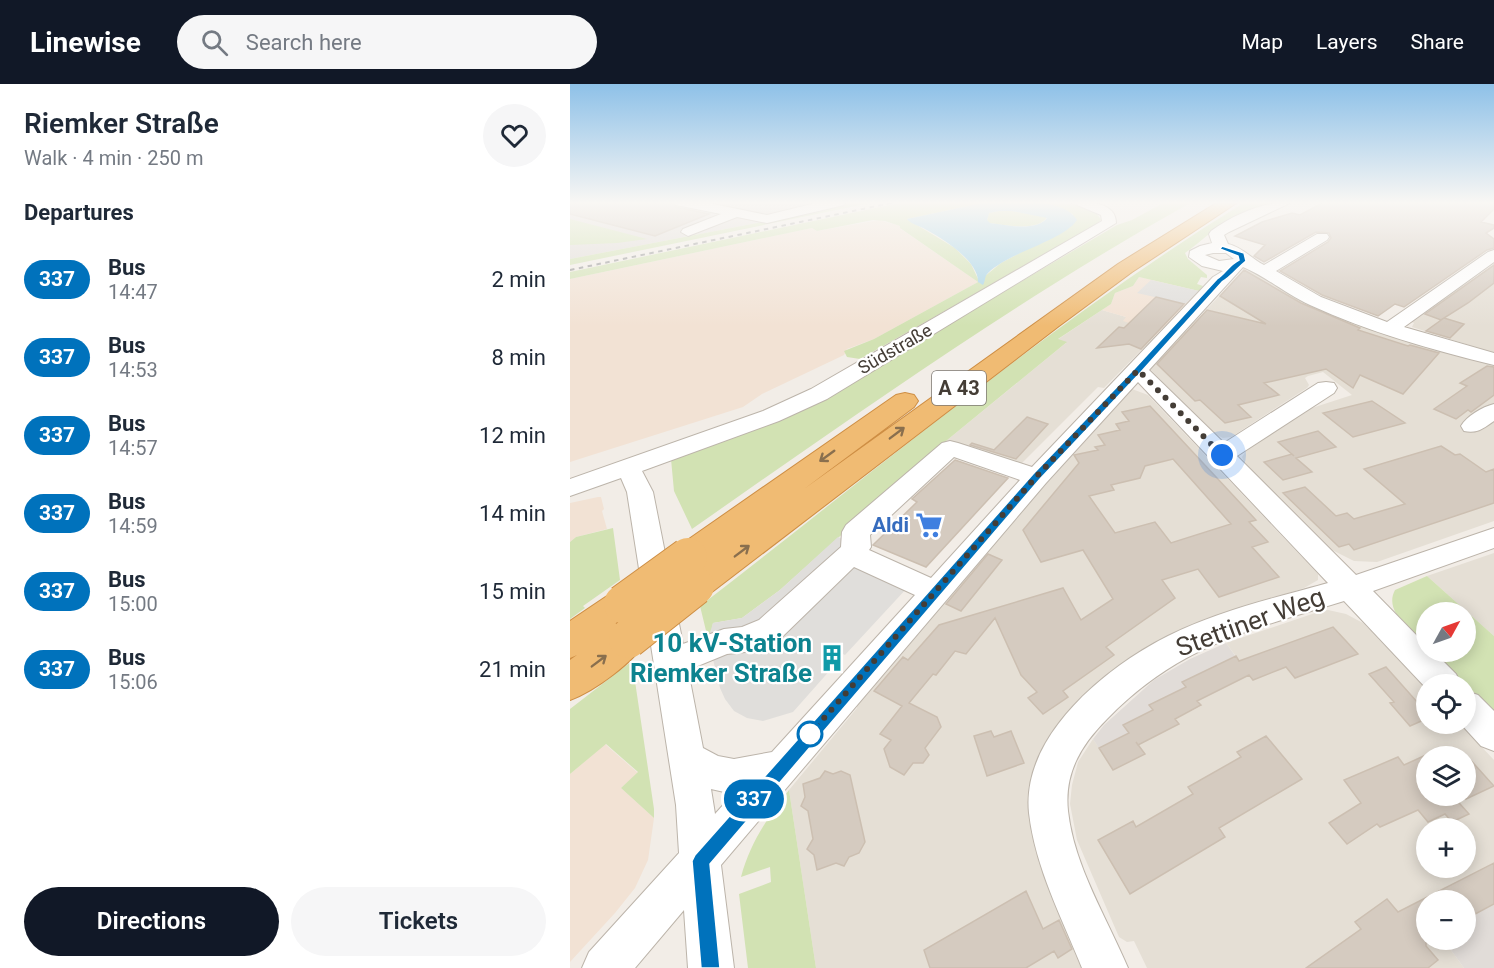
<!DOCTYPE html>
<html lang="en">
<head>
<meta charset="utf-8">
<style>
  :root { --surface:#fff; --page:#f6f6f7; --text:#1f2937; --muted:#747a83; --accent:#111827 }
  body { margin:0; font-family:Roboto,sans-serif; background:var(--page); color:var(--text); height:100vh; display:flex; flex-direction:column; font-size:22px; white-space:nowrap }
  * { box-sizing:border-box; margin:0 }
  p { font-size:20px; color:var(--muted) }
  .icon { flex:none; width:33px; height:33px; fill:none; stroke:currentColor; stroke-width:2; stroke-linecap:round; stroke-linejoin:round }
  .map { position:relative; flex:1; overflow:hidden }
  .details { display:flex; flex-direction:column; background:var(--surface); width:570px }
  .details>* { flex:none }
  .badge { padding:0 12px; border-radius:20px; font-size:21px; line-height:39px }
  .needle { width:39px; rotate:50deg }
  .controls { position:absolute; left:846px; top:518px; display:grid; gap:12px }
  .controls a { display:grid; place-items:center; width:60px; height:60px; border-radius:50%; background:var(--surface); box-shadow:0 3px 15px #0003; font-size:30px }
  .you { position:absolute; width:30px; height:30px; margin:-15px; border:4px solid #fff; border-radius:50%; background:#1a73e8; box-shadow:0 0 0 9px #1a73e833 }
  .map>.badge { position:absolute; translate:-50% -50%; box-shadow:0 0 0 3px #fff }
  h2 { padding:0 24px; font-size:22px; line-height:54px }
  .round { display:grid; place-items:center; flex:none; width:63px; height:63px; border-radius:32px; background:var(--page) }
  .overview { display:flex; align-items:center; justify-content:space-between; height:102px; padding:0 24px }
  h1 { font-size:28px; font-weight:600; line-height:45px }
  .action { display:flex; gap:12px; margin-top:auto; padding:12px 24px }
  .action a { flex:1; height:69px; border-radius:36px; background:var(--accent); color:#fff; font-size:24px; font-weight:600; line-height:69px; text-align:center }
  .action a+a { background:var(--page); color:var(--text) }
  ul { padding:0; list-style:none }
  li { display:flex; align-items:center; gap:18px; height:78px; padding:0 24px }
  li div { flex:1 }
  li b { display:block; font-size:22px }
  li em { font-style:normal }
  li .badge { min-width:66px; font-weight:700; text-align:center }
  header { display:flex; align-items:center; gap:36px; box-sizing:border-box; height:84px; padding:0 30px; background:var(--accent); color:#fff }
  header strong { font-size:28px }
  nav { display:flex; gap:33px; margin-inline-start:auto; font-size:21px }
  .search { width:420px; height:54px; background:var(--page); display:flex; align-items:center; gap:15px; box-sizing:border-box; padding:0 21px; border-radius:33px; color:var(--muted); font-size:22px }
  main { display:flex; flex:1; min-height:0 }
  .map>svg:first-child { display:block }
  .residential { fill:#e5dfd5; fill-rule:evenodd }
  .commercial { fill:#f2e2d4 }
  .industrial { fill:#e1dcd8 }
  .green { fill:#d2e2b3 }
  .parking { fill:#e0dedb }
  .water { fill:#a8d5e9; fill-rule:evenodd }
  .building { fill:#d5cbc0; stroke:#ccbfb1; stroke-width:1.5; fill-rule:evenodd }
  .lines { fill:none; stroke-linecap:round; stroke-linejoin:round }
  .minor-casing { stroke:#bcb4aa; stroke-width:2 }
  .highway-casing { stroke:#ce8e44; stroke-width:2 }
  .minor { fill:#fff; fill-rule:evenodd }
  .highway { fill:#f0bb73; fill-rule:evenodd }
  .rail { stroke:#959595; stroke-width:2; stroke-dasharray:4.5 4.5; stroke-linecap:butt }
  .highway-bridge-casing { stroke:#ce8e44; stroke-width:40; stroke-linecap:butt }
  .highway-bridge { stroke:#f0bb73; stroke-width:38 }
  .oneway { stroke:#896f4e }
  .line { fill:#0072bc; stroke:#fff; stroke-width:1.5 }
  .walk { stroke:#443d36; stroke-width:6; stroke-dasharray:0 10.8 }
  .stop-dot { fill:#fff; stroke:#0072bc; stroke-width:3 }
  .labels { text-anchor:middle; stroke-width:4.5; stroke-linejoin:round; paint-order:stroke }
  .far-street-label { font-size:18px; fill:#443d36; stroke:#fff }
  .shield { fill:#fff; stroke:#7c7772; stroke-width:1.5 }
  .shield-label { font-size:20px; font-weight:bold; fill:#443d36 }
  .shop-label { font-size:21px; font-weight:bold; fill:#366cbe; stroke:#fff; text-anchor:end }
  .near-street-label { font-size:26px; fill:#443d36; stroke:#fff }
  .near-culture-label { font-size:26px; font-weight:bold; fill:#0d838f; stroke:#fff; text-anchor:end }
</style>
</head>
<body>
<header>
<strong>Linewise</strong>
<div class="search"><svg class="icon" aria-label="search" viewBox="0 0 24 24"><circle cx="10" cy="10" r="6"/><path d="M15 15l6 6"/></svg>Search here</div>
<nav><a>Map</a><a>Layers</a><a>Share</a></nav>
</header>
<main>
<section class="details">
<div class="overview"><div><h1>Riemker Straße</h1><p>Walk · 4 min · 250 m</p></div><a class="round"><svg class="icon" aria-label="heart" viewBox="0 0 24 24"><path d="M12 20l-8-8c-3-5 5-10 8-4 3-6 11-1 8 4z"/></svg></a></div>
<h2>Departures</h2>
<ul>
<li><span class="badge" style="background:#0072bc;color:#fff">337</span><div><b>Bus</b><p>14:47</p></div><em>2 min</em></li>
<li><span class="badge" style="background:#0072bc;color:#fff">337</span><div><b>Bus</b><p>14:53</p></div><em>8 min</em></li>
<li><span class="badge" style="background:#0072bc;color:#fff">337</span><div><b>Bus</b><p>14:57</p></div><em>12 min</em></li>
<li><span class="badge" style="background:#0072bc;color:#fff">337</span><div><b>Bus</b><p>14:59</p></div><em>14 min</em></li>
<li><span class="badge" style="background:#0072bc;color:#fff">337</span><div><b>Bus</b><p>15:00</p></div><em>15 min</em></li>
<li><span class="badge" style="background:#0072bc;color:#fff">337</span><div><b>Bus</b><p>15:06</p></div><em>21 min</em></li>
</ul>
<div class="action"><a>Directions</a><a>Tickets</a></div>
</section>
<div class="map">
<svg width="924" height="884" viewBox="0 0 924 884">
  <rect width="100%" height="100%" fill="#f2ede7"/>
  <path class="residential" d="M924 181V269L842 243 844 239 840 237Z
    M674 186 682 187 727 215 766 232 924 282V437L807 478 784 477 760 465 675 380 672 373 676 367 739 325 782 311 753 288 738 292 735 294 739 301 737 304 661 353 653 354 641 348 580 285Z
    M532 226 556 233 559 239 554 244 585 252 534 304 528 303 449 382 376 357 496 259 487 256Z
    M562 305 578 311 748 490V496L734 504 632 538 587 558 540 589 488 641 513 884H246L219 706 287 624 285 613Z
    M924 469V552L857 492Z
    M758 526 776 530 793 539 856 605V639H889L924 676V779L846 819 856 833V855H873L894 884H577L564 857 557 858 549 853 507 756 500 720 502 701 508 678 523 655 543 685 574 669 568 661 594 641 631 622 627 617 679 590 656 559 748 528ZM856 672H896V711H856ZM856 744H896V783H856Z"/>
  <path class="commercial" d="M309 136 330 142 332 144 331 145 408 198 304 255 277 265 274 271 192 310 173 323 0 378V195L242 144 247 147Z
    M569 193 629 207 585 252 553 244 559 239 553 237 556 233 532 226 541 220 545 209 563 202Z
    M28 413H31L34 425 32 427 37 445 6 453 0 458V419Z
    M35 660 68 689 51 704 84 734 78 776 65 804 45 829 0 878V690Z"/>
  <path class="industrial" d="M0 118H276L192 138 0 175Z
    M656 559 679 591 628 617 631 621 594 640 569 661 575 670 543 686 523 655 534 641 584 596 620 575Z
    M924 779V884H894L873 855H896V816H856V833L846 819Z"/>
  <path class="green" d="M276 118H305L0 181V175L192 138Z
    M334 118H417L337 135 385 164 401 180 409 197 431 179 502 141 503 130 469 118C486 118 524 119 531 136L525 142 290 275 277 273 274 267 304 255 408 198 330 144V142L315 137 303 136 247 147 242 144 0 195V188Z
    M595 118H622C448 215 285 331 122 445L104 407 101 375 260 310 547 141 562 136Z
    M675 118H704C691 123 677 127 664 133 645 143 632 157 615 169L618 175 637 191V194L631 193 627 200 633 202 629 207 569 193 563 202 545 209 541 220 488 255 497 258 376 357 210 506 172 534 143 539 140 554 138 555 130 522C309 384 483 237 675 118Z
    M429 127H442L477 133C468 148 434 141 419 139L417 136 419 129Z
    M0 135 77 155 47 159 0 161Z
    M43 444 50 496 13 522 15 524 0 535V458L6 453Z
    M857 492 924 552V628L862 567H896V528H856V561C843 547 813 528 825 506Z
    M62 577 84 725V734L51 704 68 688 36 660 0 690V625Z
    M219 706 246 884H178L169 810 201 798 200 783 171 793C180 759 198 733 219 706Z"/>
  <path class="parking" d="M581 196 629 207 615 220 567 209Z
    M268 453 350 490 275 571 263 565 251 579 262 584 223 628 193 637 177 634 164 627 155 615 150 604 138 555 143 539 172 534 210 506Z"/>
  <path class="water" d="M417 118C440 118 494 113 507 136 493 157 439 168 418 189 414 193 416 196 413 201L408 198C409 177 371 153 353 144 347 141 341 140 337 135ZM429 127H442L477 134C467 148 435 141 420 139L417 136 419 129Z"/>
  <path class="building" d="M0 118H103L106 123 139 130 85 152 0 130Z
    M754 118H924V125L911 138 924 141V144L916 149 924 155V164L917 166 834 223 825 220 808 232 752 211 710 187 758 158 761 154 759 149 746 148 694 178 684 172 695 161 665 152 692 138 722 129 730 131Z
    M924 181V199L898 219 871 236 855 230Z
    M674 186 731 219 790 244 788 246 838 262 840 261 869 269 833 310 790 291 783 304 756 285 694 299 709 311 668 321 681 333 655 339 630 316 625 317 587 280 637 226 696 240 650 212Z
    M586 213 614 220 571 265 559 260 527 264 549 243 554 244Z
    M874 234 894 240 880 254 856 247Z
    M917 282 924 283V311L901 328 898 326 886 335 864 325 897 302 890 299Z
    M802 317 835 339 783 353 753 329Z
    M580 322 686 436 679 438 698 458 682 463 709 493 649 513 628 485 592 496 605 514 536 563 544 571 493 607 498 613 473 630 458 614 467 608 451 591 425 534 396 570 385 567 366 591 363 590 339 619 367 633 371 643 355 664 359 671 353 679H343L334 691 320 683 314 665 321 656 310 650 332 622 304 607 333 573 338 576 369 541 493 504 511 536 543 515 513 466 471 478 453 446 509 379 504 371 528 366 525 363 535 361 528 351 550 346 546 340 559 337 552 328ZM603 375 661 440 601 459 585 438 545 449 519 412 544 406 541 401 570 394 575 382Z
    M457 333 478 340 446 375 400 361 402 359 424 366Z
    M748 347 766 363 726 374 742 388 713 396 694 378 722 370 724 372 708 358Z
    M871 362 885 371 890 370 916 388 924 385V419L784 466 779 460 769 463 713 409 735 403 766 432 777 429 784 435 835 420 794 385Z
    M385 376 438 394 356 483 303 461 347 418 342 415Z
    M418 470 432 476 391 527 376 520Z
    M763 543 788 570 725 594 716 583 683 596 679 591 627 617 631 621 605 635 609 640 568 661 566 658 575 670 543 686 529 664 559 649 553 641 583 626 579 621 616 603 612 598 666 572 669 577Z
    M816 583 856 628V635L840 642 820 619 824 618 799 590Z
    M421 647 424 653 441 647 454 679 417 692 404 652Z
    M696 652 732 695 649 744 655 753 560 810 528 756 563 737 566 743 623 710 618 703 671 673 667 668Z
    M856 671V711H882L899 730 882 738 875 730 858 738 848 726 810 743 807 740 777 760 759 739 791 719 774 696 828 673 834 681Z
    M896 671 924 702 896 715Z
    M255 687 263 690 271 687 280 691 295 758 289 769 279 773 274 782 266 779 247 786 244 771 237 765 243 755 238 727 231 722 235 713 233 700 250 694Z
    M924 779V820L896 835V816H856V862L868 876 858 884H736L791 845 785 838 817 815 828 828Z
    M456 807 473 845 489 836 502 865 488 874 484 867 456 884H360L354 866Z"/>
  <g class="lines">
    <defs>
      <path id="minor" d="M105 118H134L197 131 250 118H275L274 121 197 139 167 133 118 152 111 148 113 145 151 130 106 121Z
        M500 118C516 118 546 117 546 139L257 315 209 337 72 387 83 408 113 560 154 545 172 543 189 536 271 463 272 448 276 441 372 359 380 357 388 359 462 383 643 193 653 187 632 182 619 173 620 167 630 162 642 159 639 150 641 147C665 130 693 118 722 118L659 148 654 151 658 160C672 163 682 175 694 181L747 150H757L759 153 757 156 706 187 751 213 817 238 918 168 924 166V178L834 243 924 269V281C862 266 799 248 740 221 717 211 697 193 673 183L579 286 654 359 748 299 756 298 764 299 767 304 764 309 667 372 786 491 924 444V464L803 507 856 561V567H863L886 590 891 600H856V604L774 517C680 546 609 561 537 635 511 661 494 689 498 727 504 782 537 834 558 884H512C492 834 465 783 459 729 451 652 536 583 598 552 648 527 704 514 758 499L568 298 476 399 151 781 164 884H118L114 826 65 884H12L19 868 109 769 106 721 57 408 51 394 0 412V395L193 327 241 305 532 137 531 131ZM643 169H656L664 175 649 177 635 171ZM384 373 450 396 361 494 299 466 301 463 300 451ZM284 483 345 511 202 668 164 675 148 672 133 664 118 586 157 570 175 568 211 554ZM141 705 163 710 145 730Z
        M924 320V337C914 344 907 350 894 347L891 342C897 332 912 323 924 320Z
        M896 607 908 611 924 627V667L911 662 890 639H896Z"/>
      <path id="highway" d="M648 118H668L562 188 489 242 138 511 125 515 112 511 107 502 112 493 125 483 118 485 106 482 101 473 106 464 326 311 335 309 344 311 348 317 344 323 234 405 548 180Z
        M53 506 66 510 71 520 66 530 50 542 58 539 72 544 77 555C66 577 23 608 0 616V576L7 571 0 574V537L40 510Z"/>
    </defs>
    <use href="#minor" class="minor-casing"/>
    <use href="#highway" class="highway-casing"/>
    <use href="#minor" class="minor"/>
    <use href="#highway" class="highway"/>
    <path class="rail" d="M0 186 326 118"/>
    <defs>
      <path id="highway-bridge" d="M53 520 118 473
        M58 555 125 502"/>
    </defs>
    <use href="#highway-bridge" class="highway-bridge-casing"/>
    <use href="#highway-bridge" class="highway-bridge"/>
  </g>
  <defs><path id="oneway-shaft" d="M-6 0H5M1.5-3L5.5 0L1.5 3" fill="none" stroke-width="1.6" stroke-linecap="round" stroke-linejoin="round" transform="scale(1.5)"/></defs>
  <g class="oneway">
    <use href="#oneway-shaft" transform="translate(327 349) rotate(-37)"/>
    <use href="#oneway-shaft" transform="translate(257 372) rotate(144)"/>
    <use href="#oneway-shaft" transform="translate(172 467) rotate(-37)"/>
    <use href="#oneway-shaft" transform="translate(29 577) rotate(-37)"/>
  </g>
  <linearGradient id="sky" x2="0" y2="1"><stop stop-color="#8ec1e8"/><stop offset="0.49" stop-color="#f9f7f4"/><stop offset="1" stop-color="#f9f7f4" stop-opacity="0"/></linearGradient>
  <rect width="924" height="242" fill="url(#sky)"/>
  <path class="line" d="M652 162 674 169 676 177C667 184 662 192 652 198L571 288 470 395 140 780 150 884H131L122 777 125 771 463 390 565 284 647 195C656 189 659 181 669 176L668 172 650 165Z"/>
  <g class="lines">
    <path class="walk" d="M240 650 466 393 568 286 652 371"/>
  </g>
  <defs>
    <symbol id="supermarket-bare" viewBox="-9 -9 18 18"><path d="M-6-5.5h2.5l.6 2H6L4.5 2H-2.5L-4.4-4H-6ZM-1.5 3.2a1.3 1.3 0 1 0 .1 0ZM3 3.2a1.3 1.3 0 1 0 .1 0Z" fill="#3f7fe0" stroke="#fff" stroke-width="2.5" paint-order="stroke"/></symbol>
    <symbol id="building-bare" viewBox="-9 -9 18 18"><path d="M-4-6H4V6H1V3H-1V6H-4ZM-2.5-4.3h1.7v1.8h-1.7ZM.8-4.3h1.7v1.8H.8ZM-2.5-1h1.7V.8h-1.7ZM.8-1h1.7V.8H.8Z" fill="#0f9aa8" stroke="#fff" stroke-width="2.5" paint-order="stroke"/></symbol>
  </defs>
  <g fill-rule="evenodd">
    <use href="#supermarket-bare" x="340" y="422" width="38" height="38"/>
    <use href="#building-bare" x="243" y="555" width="38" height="38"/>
  </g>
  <circle class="stop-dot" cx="240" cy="650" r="12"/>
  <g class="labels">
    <g class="far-street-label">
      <text transform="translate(325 265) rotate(-30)" y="6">Südstraße</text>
    </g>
    <rect class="shield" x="362" y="287" width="54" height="34" rx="4.5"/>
    <g class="shield-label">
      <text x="389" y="311">A 43</text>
    </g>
    <g class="shop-label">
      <text x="339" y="448">Aldi</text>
    </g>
    <g class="near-street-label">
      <text transform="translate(680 538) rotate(-20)" y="9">Stettiner Weg</text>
    </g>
    <g class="near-culture-label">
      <text x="242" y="568">10 kV-Station<tspan x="242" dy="30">Riemker Straße</tspan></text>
    </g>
  </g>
</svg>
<div class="controls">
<a><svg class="needle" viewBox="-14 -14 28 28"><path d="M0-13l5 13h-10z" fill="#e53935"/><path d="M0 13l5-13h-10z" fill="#747a83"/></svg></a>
<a><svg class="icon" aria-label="locate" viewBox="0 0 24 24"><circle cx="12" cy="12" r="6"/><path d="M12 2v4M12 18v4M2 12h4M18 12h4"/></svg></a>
<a><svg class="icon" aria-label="layers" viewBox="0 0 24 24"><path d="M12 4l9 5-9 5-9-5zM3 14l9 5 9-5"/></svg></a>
<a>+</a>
<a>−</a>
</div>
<div class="you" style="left:652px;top:371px"></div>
<b class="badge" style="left:184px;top:715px;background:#0072bc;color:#fff">337</b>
</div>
</main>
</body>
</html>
